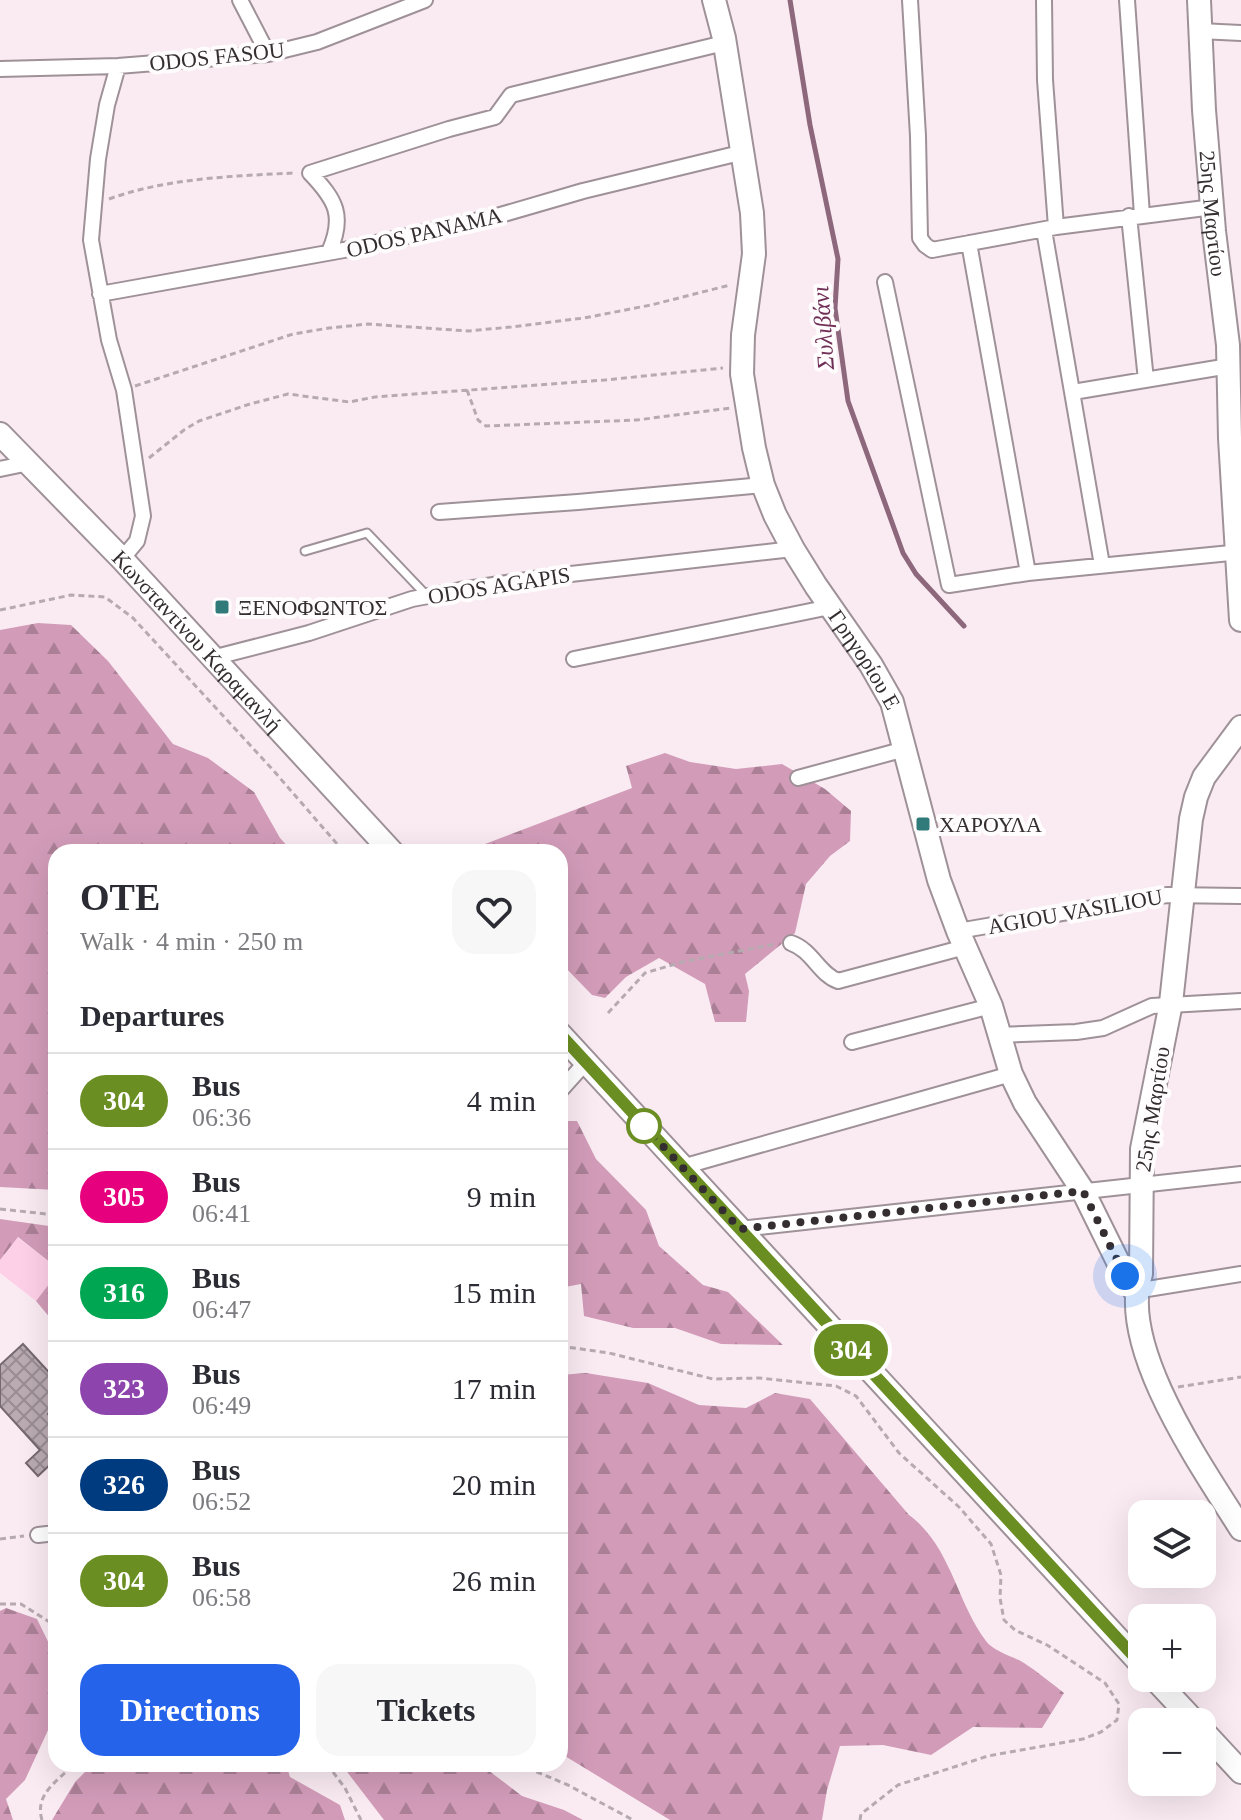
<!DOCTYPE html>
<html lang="en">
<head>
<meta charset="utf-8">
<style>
  :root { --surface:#fff; --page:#f7f7f7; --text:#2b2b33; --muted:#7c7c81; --line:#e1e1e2; --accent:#2563eb }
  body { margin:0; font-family:"Times New Roman",serif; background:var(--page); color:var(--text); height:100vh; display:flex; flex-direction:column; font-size:30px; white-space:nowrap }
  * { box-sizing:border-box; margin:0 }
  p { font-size:26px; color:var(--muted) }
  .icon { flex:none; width:44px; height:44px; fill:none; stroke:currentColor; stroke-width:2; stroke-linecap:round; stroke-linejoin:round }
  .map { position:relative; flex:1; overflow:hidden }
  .drawer { position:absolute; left:48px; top:844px; width:520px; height:928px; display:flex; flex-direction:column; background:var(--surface); border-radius:24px; box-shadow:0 8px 32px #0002 }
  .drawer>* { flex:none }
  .badge { padding:0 16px; border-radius:26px; font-size:28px; line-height:52px }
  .fabs { position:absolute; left:1128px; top:1500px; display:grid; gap:16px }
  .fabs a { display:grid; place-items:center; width:88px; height:88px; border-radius:16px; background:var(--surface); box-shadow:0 8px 32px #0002; font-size:40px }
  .you { position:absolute; width:40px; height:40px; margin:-20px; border:6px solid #fff; border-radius:50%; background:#1a73e8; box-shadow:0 0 0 12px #1a73e833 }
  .map>.badge { position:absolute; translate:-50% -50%; box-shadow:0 0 0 4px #fff }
  h2 { padding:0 32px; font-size:30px; line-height:72px }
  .round { display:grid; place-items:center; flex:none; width:84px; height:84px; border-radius:24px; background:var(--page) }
  .headline { display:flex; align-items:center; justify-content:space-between; height:136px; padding:0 32px }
  h1 { font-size:38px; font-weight:700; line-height:60px }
  .cta { display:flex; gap:16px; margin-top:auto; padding:16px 32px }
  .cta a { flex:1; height:92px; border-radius:24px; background:var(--accent); color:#fff; font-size:32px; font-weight:700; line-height:92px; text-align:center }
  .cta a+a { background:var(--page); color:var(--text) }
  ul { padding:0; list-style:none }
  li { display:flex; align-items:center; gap:24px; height:96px; padding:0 32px; border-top:2px solid var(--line) }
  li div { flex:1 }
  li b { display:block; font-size:30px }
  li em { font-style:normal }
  li .badge { min-width:88px; font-weight:700; text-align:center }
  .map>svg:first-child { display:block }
  .green { fill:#fed0e8 }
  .forest { fill:url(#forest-firs) }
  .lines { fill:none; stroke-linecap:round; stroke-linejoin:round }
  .stream { stroke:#8d677b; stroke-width:5 }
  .building { fill:url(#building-cross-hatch); stroke:#75686f; stroke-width:2 }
  .lane-casing { stroke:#9f9198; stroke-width:11 }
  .street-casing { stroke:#9f9198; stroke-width:18 }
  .secondary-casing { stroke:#9f9198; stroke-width:26 }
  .path { stroke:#b6aab0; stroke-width:3; stroke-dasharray:6 4; stroke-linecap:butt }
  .lane { stroke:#fff; stroke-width:7 }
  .street { stroke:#fff; stroke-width:14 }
  .secondary { stroke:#fff; stroke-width:22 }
  .line-casing { stroke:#fff; stroke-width:18 }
  .line { stroke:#6b8e23; stroke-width:12 }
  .walk { stroke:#342e31; stroke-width:8; stroke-dasharray:0 14.4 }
  .poi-dot { fill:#307a7a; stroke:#fffcfd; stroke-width:3 }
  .stop-dot { fill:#fff; stroke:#6b8e23; stroke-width:4 }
  .labels { text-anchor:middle; stroke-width:8; stroke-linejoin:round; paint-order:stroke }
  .street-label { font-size:22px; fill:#342e31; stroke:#fffcfd }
  .poi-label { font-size:22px; fill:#342e31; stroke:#fffcfd; text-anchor:start }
  .water-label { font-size:24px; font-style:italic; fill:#702f56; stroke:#fffcfd }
</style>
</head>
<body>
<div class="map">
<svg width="1241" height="1820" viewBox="0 0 1241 1820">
  <defs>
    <pattern id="forest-firs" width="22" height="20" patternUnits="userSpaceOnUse" patternTransform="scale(2)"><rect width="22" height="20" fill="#d29cb9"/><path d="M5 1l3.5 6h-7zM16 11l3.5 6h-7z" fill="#ab8097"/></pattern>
    <pattern id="building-cross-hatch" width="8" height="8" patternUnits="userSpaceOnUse" patternTransform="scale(2)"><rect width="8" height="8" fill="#baabb2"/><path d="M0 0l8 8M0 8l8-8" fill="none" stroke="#988c91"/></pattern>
  </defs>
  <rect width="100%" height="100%" fill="#faebf2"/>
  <path class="green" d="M17 1237 56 1267V1275L36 1301 0 1273V1260Z"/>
  <path class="forest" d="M38 623 71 625 108 661 173 744 208 758 254 792 280 838 293 852H56V1190L0 1187V630Z
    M665 753 690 762 736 769 782 764 825 789 851 811 850 841 830 856 806 884 795 933 745 974 749 991 746 1022H715L705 984 659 958 626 977 605 998 592 995 560 962V852H464L632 788 626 766Z
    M560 1121H577L596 1159 646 1210 659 1246 703 1285 728 1292 783 1345 721 1344 675 1328H633L584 1316 581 1284 560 1288Z
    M0 1219 56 1227V1267L18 1237 0 1260Z
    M56 1275V1325L36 1301Z
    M586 1373 648 1383 699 1405 746 1408 775 1393 810 1399 909 1515C951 1546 956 1601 986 1641 994 1652 1013 1656 1024 1663 1038 1672 1051 1683 1064 1693L1042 1728 973 1727 931 1755 883 1745 840 1746 827 1790 822 1820H670L560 1753V1375Z
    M6 1608 37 1619 56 1658V1713L25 1780 6 1799 13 1820H0V1611Z
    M93 1764H286L290 1777 340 1805 345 1820H52L75 1782Z
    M341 1764H480L522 1796 564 1810 583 1820H384Z"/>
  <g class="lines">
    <path class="stream" d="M790 0 810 125 838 259 835 308 848 401 903 553 916 574 964 626"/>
  </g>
  <path class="building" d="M23 1344 56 1380V1406L48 1414 56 1423V1459L38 1476 26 1463 40 1450 0 1406V1365Z"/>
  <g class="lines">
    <defs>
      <path id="lane" d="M305 551 367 533 427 596"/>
      <path id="street" d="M240 0 268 54
        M910 0 918 136 920 238 925 245 932 250 1056 227 1213 207
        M1044 0 1045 80 1056 227
        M1127 0 1142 215
        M1200 31 1241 33
        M118 66 107 105 98 159 91 240 109 340 124 390 143 516 137 541 122 559
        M0 69 118 66 268 54 317 42 425 0
        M1129 216 1146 380
        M1044 230 1102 565
        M969 243 1028 573
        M329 252C345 216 336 200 310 173L449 129 495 117 511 95 724 43
        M885 282 949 585 1028 573 1241 552
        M100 294 344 250 497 216 583 191 744 152
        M1073 392 1229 366
        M0 469 29 463
        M439 512 578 502 763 485
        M212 658 309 633 412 599 460 590 553 576 793 549
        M574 659 830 607
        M798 778 905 749
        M958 931 1167 895 1241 896
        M791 943C812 950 819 974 838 981L965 947
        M998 1035 1076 1032 1103 1028 1152 1006 1241 1001
        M852 1042 991 1006
        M560 1091 586 1062
        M682 1167 1011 1074
        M740 1229 1241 1174
        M1135 1291 1241 1274
        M38 1535 56 1533"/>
      <g id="secondary">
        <path id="s1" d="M714 0 724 38 752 213 754 254 743 335 742 374 754 448 763 485 775 515 793 549 816 586 871 665 892 702 939 880 958 931 991 1006 1011 1074 1025 1103 1083 1191 1125 1276 1135 1291"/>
        <path id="s2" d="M1199 0 1204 110 1214 231 1228 345 1230 438 1241 620"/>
        <path id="s3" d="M0 434 122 559 392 852"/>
        <path d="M1241 727 1204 777 1196 797 1191 819 1171 1003 1142 1149 1141 1274C1117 1347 1203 1468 1241 1529"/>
        <path d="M560 1034 1142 1665"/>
        <path d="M1154 1678 1195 1722"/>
        <path d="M1202 1730 1241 1772"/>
      </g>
    </defs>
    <use href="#lane" class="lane-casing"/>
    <use href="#street" class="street-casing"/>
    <use href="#secondary" class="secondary-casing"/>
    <path class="path" d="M109 199C167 178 233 176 295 173
      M135 386 293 334 329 328 368 324 468 331 511 327 584 318 651 305 730 285
      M467 390 478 420 486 426 637 420 731 408
      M149 458 184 430 199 421 250 404 288 394 349 402 375 397 605 380 723 368
      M0 610 71 595 105 597 133 618 273 770 344 852
      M608 1013 645 973 682 962 776 944
      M0 1209 56 1215
      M560 1346 609 1353 713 1379 759 1378 836 1386 856 1396 899 1453 959 1507 991 1544 1001 1575 1000 1598 1004 1620 1015 1630 1047 1645 1105 1683 1119 1704 1117 1720 1101 1732 1083 1739 988 1756 898 1785 861 1814 860 1820
      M1178 1387 1241 1377
      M0 1539 24 1536
      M0 1604H21L56 1626
      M327 1764 345 1788 361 1820
      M518 1764 568 1785 633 1820
      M42 1820C34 1794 58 1781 74 1764"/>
    <use href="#lane" class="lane"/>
    <use href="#street" class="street"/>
    <use href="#secondary" class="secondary"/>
  </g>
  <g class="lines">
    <defs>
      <path id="line" d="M560 1034 1142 1665"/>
    </defs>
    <use href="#line" class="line-casing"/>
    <use href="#line" class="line"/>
    <path class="walk" d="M644 1126 740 1229 1083 1191 1125 1276"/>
  </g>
  <g class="poi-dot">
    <rect x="214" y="599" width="16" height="16" rx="4"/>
    <rect x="915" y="816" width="16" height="16" rx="4"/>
  </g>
  <circle class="stop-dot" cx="644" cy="1126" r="16"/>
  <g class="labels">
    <g class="street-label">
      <text transform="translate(217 56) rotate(-6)" y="8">ODOS FASOU</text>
      <text dy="8" stroke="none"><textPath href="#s2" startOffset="214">25ης Μαρτίου</textPath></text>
      <text transform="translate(424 232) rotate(-13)" y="8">ODOS PANAMA</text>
      <text transform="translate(499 585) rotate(-9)" y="8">ODOS AGAPIS</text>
      <text dy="8" stroke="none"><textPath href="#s3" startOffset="286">Κωνσταντίνου Καραμανλή</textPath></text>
      <text dy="8" stroke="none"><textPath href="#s1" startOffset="694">Γρηγορίου Ε</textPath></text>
      <text transform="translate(1075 911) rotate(-10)" y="8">AGIOU VASILIOU</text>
      <text transform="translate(1152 1109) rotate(-81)" y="8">25ης Μαρτίου</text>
    </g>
    <g class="poi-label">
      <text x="238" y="615">ΞΕΝΟΦΩΝΤΟΣ</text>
      <text x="939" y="832">ΧΑΡΟΥΛΑ</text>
    </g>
    <g class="water-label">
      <text transform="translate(823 328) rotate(-94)" y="8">Συλιβάνι</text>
    </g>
  </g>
</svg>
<div class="fabs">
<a><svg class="icon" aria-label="layers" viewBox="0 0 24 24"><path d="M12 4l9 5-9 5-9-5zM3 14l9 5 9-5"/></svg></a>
<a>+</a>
<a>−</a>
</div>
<div class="you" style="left:1125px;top:1276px"></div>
<b class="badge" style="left:851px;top:1350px;background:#6b8e23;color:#fff">304</b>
<section class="drawer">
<div class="headline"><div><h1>ΟΤΕ</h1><p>Walk · 4 min · 250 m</p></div><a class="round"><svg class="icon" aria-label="heart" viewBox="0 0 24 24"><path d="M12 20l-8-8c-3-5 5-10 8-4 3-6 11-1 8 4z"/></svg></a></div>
<h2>Departures</h2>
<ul>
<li><span class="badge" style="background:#6b8e23;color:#fff">304</span><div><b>Bus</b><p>06:36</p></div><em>4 min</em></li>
<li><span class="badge" style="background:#e6007e;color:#fff">305</span><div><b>Bus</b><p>06:41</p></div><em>9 min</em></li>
<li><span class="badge" style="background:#00a651;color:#fff">316</span><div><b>Bus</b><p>06:47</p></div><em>15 min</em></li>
<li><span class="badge" style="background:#8e44ad;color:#fff">323</span><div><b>Bus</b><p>06:49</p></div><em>17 min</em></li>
<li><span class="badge" style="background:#003b80;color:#fff">326</span><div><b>Bus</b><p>06:52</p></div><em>20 min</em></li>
<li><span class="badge" style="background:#6b8e23;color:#fff">304</span><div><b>Bus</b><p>06:58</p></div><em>26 min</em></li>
</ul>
<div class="cta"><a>Directions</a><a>Tickets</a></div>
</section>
</div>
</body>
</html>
